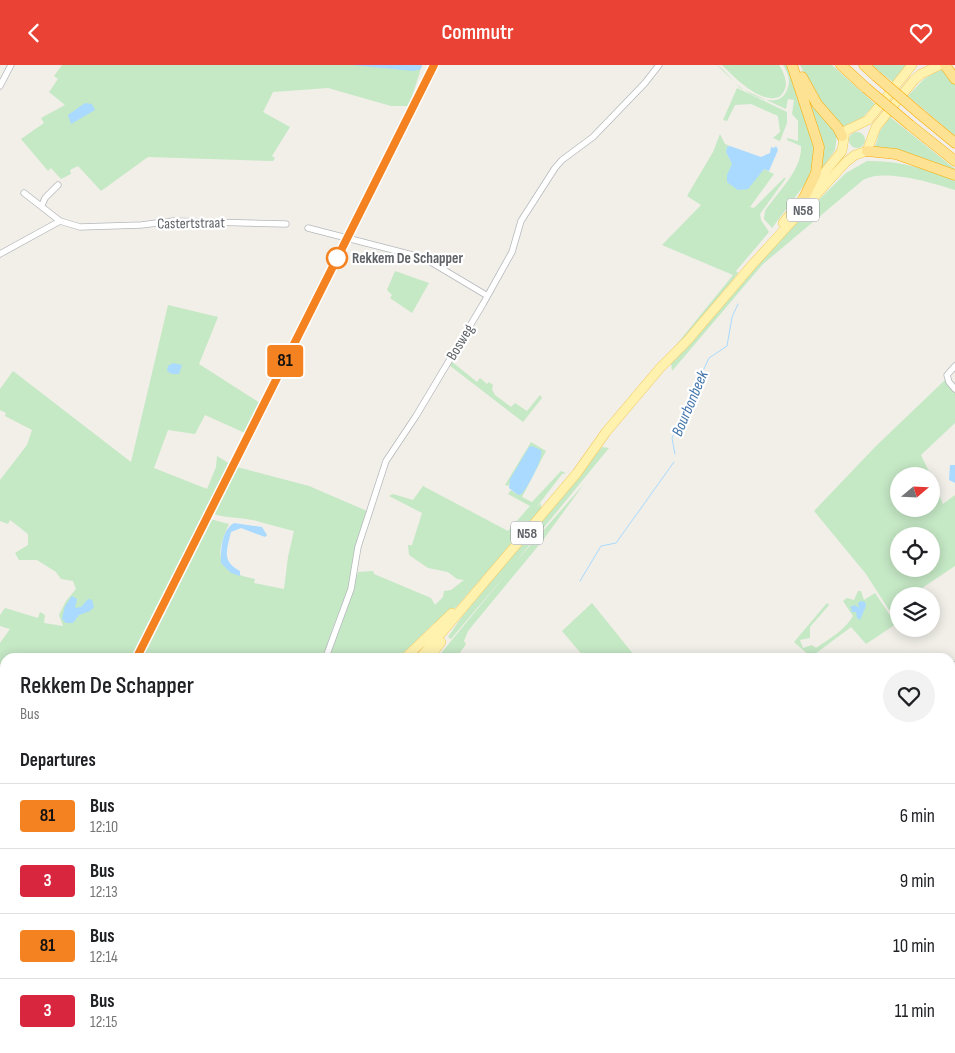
<!DOCTYPE html>
<html lang="en">
<head>
<meta charset="utf-8">
<style>
  :root { --surface:#fff; --page:#f2f2f2; --text:#202124; --muted:#757577; --line:#e0e0e0; --accent:#ea4335 }
  body { margin:0; font-family:"Sofia Sans Condensed",sans-serif; background:var(--page); color:var(--text); height:100vh; display:flex; flex-direction:column; font-size:19px; white-space:nowrap }
  * { box-sizing:border-box; margin:0 }
  p { font-size:16px; color:var(--muted) }
  .icon { flex:none; width:28px; height:28px; fill:none; stroke:currentColor; stroke-width:2; stroke-linecap:round; stroke-linejoin:round }
  .map { position:relative; flex:1; overflow:hidden }
  .side { position:absolute; left:0px; top:588px; width:955px; height:401px; display:flex; flex-direction:column; background:var(--surface); border-radius:15px 15px 0 0; box-shadow:0 2px 12px #0003 }
  .side>* { flex:none }
  .badge { padding:0 10px; border-radius:4px; font-size:18px; line-height:32px }
  .needle { width:32px; rotate:71deg }
  .controls { position:absolute; left:890px; top:402px; display:grid; gap:10px }
  .controls a { display:grid; place-items:center; width:50px; height:50px; border-radius:50%; background:var(--surface); box-shadow:0 2px 12px #0003; font-size:25px }
  .map>.badge { position:absolute; translate:-50% -50%; box-shadow:0 0 0 2px #fff }
  h2 { padding:0 20px; font-size:19px; line-height:45px }
  .round { display:grid; place-items:center; flex:none; width:52px; height:52px; border-radius:26px; background:var(--page) }
  .headline { display:flex; align-items:center; justify-content:space-between; height:85px; padding:0 20px }
  h1 { font-size:24px; font-weight:600; line-height:38px }
  ul { padding:0; list-style:none }
  li { display:flex; align-items:center; gap:15px; height:65px; padding:0 20px; border-top:1px solid var(--line) }
  li div { flex:1 }
  li b { display:block; font-size:19px }
  li em { font-style:normal }
  li .badge { min-width:55px; font-weight:700; text-align:center }
  header { display:flex; justify-content:space-between; align-items:center; height:65px; padding:0 20px; background:var(--accent); color:#fff; font-size:22px; font-weight:600 }
  .map>svg:first-child { display:block }
  .green { fill:#c5e8c5; fill-rule:evenodd }
  .water { fill:#aadaff }
  .lines { fill:none; stroke-linecap:round; stroke-linejoin:round }
  .stream { stroke:#aadaff; stroke-width:1 }
  .street-casing { stroke:#b5b8bc; stroke-width:7 }
  .secondary-casing { stroke:#b6babf; stroke-width:9 }
  .primary-casing { stroke:#f2c960; stroke-width:10 }
  .highway-casing { stroke:#f9ab00; stroke-width:11 }
  .street { stroke:#fff; stroke-width:5.5 }
  .secondary { stroke:#fff; stroke-width:8 }
  .primary { stroke:#fff2af; stroke-width:9 }
  .highway { stroke:#fde293; stroke-width:10 }
  .highway-bridge-casing { stroke:#f9ab00; stroke-width:11; stroke-linecap:butt }
  .highway-bridge { stroke:#fde293; stroke-width:10 }
  .line-casing { stroke:#fff; stroke-width:11 }
  .line { stroke:#f58220; stroke-width:8 }
  .stop-dot { fill:#fff; stroke:#f58220; stroke-width:2.5 }
  .labels { text-anchor:middle; stroke-width:4.5; stroke-linejoin:round; paint-order:stroke }
  .shield { fill:#fff; stroke:#8f9295; stroke-width:1 }
  .shield-label { font-size:14px; font-weight:bold; fill:#5f6368 }
  .street-label { font-size:15px; fill:#5f6368; stroke:#fff }
  .stop-label { font-size:15px; font-weight:bold; fill:#5f6368; stroke:#fff; text-anchor:start }
  .water-label { font-size:16px; font-style:italic; fill:#4174aa; stroke:#fff }
</style>
</head>
<body>
<header><svg class="icon" aria-label="back" viewBox="0 0 24 24"><path d="M15 5l-7 7 7 7"/></svg>Commutr<svg class="icon" aria-label="heart" viewBox="0 0 24 24"><path d="M12 20l-8-8c-3-5 5-10 8-4 3-6 11-1 8 4z"/></svg></header>
<div class="map">
<svg width="955" height="988" viewBox="0 0 955 988">
  <rect width="100%" height="100%" fill="#f1efe8"/>
  <path class="green" d="M62 0H422L409 41H391L328 23 273 27 263 47 290 62 272 91 275 93 273 96 148 92 101 126 78 101 70 105 71 109 61 114 51 103 48 106 21 74 44 58 41 53 65 40 49 27 58 14 54 11Z
    M717 0C724 4 730 13 736 19 749 30 781 48 788 22 791 15 787 6 783 0H788L814 81 811 111 772 163 764 154 765 146C778 126 802 106 801 81L787 75V73L798 76V56L792 49 794 35 788 34 786 44 740 23Z
    M722 0H779C786 11 790 23 779 32 760 39 734 12 722 0Z
    M800 0H832L875 39 863 52 843 62 819 36Z
    M871 0H906L893 17Z
    M941 4 955 20V71L908 31 924 14Z
    M737 23 787 47V58L780 76 773 73 780 67 778 51 751 39 735 40 727 56 723 55Z
    M805 25 837 70 835 85 821 105Z
    M890 52 955 104V106C929 97 903 84 875 82L880 66Z
    M849 75a8 8 0 1 1 16 0a8 8 0 1 1-16 0Z
    M720 69 725 79 730 81 727 82 726 87 732 99 761 107 764 104 774 109 750 142 754 143 784 113H786L760 149 761 155 769 167 736 206 738 208 696 262 668 290 733 210 662 180 701 140 687 131 713 87Z
    M867 96C897 95 928 104 955 116V125C933 118 884 103 863 115L763 199 672 306 671 297 767 186 846 108Z
    M395 206 429 218 412 248 390 233 392 230 387 225Z
    M168 240 218 252 199 299 260 338 245 368 205 350 195 369 168 365 154 403 207 424 216 402 217 391 230 399 132 592H5V619L3 617 0 621V578L10 564 0 561V550L5 543 38 553 40 547 45 550 44 558 63 561 59 550 66 536 76 524 73 516 61 514 56 507 37 495H19L15 488 28 480V469L10 455 8 459 0 456V415L27 380 32 365 5 351 6 348 0 345V324L13 306 131 397Z
    M451 296 477 317 480 313 487 319 489 317 493 320 492 324 495 330 511 342 515 338 527 346 540 330 542 333 523 357 449 300Z
    M945 315 955 325V358L921 390 931 411H899V444H931V412L943 439 955 430V501L910 531H899V538L889 545 866 509 814 446 876 381ZM899 471H931V504H899Z
    M531 377 546 386 522 432 532 437 561 406 566 408 562 409 536 443 541 438V444L535 452 458 540 436 562 433 559 400 592H328L358 507 373 506 374 509 431 533 435 540 443 532 444 526 451 525 464 515 457 514 448 507 428 503 409 490 408 480H412L422 448 389 431 393 429 413 435 423 421 508 466 530 441 508 429 511 425 518 430 529 382 508 421 505 420Z
    M602 382 609 383 514 499 584 419 543 475 468 566 464 576 466 579 457 592H438L511 503 451 574 448 572 461 553Z
    M237 402 309 421 367 446 359 470 349 524 333 562 324 592H141L210 454 229 459C213 493 218 507 255 514L254 518 284 524 288 492 294 466C282 463 271 460 260 457 246 452 229 454 214 449Z
    M858 526H861L864 535 875 528 896 559 866 579 851 562 811 592 794 577 827 538 829 540 810 562V573L800 575 803 583 812 580 816 583C829 574 845 565 853 551L843 536 847 533 854 535Z
    M592 538 634 590 631 592H584L562 566Z
    M0 717 5 721V737L0 743Z
    M5 904V947C0 936 0 915 5 904Z
    M55 984H82L78 988H52Z
    M109 984H139L135 988H106Z
    M409 984H444L449 988H406Z
    M483 984H535L531 988H485Z
    M637 984H667L662 988H641Z"/>
  <path class="water" d="M351 0H422L421 4 414 6Z
    M85 38 92 39 95 45 71 59 68 50Z
    M730 81 761 92 770 88 771 82 774 83 776 81 778 85 769 106 764 104 748 124 738 125 727 117V110L732 99 726 87 727 82Z
    M173 298 182 300 179 309H172L167 306 168 301Z
    M532 381 541 385C544 393 528 421 522 429L518 430 509 423 510 414 529 382Z
    M950 400H955V418L949 415Z
    M234 458 262 462 267 470 265 472 241 463 231 467C227 485 221 496 240 506V511L231 508 221 498C221 485 221 466 234 458Z
    M72 531 77 534 75 543 81 542 88 534 92 535 94 542 90 546 79 550 73 558H66L62 554 65 541Z
    M861 536 865 537 866 541 860 555 857 553 856 547H851L852 545 850 542 855 540 859 543 858 538Z"/>
  <g class="lines">
    <path class="stream" d="M675 389 672 373 709 293 727 281 732 252 738 239
      M580 516 601 481 616 478 674 397"/>
    <defs>
      <path id="street" d="M0 21 11 0
        M24 128 60 156 80 162 141 160 173 156 286 159
        M42 140 45 133 58 120
        M308 163 424 193 486 230
        M0 189 60 156
        M955 301 947 310 949 317 955 324
        M326 592 351 524 358 482 386 396 416 351 483 239 512 187 521 156 555 103 562 95 593 72 645 18 659 0
        M950 607 955 600
        M750 984 760 988
        M345 988 348 984
        M534 988 539 984
        M951 988 955 984"/>
      <path id="secondary" d="M137 592 434 0
        M0 832 5 824"/>
      <path id="primary" d="M783 158 842 86 845 66 868 55 912 0
        M406 592 452 548
        M421 592 577 408 606 367 660 303 687 276 752 200 846 97 855 90 867 86 876 62 914 15 921 9 940 0
        M430 592 441 577
        M0 646 5 651
        M385 984 389 988"/>
      <path id="highway" d="M792 0 819 82 816 108 804 133
        M841 0 866 23
        M864 0 876 11
        M945 0 955 14
        M802 12 817 39 838 63 842 71
        M920 49 955 78
        M910 60 955 96
        M867 86 896 89 955 110
        M83 988 87 984
        M96 988 99 984
        M105 988 110 984"/>
    </defs>
    <use href="#street" class="street-casing"/>
    <use href="#secondary" class="secondary-casing"/>
    <use href="#primary" class="primary-casing"/>
    <use href="#highway" class="highway-casing"/>
    <use href="#street" class="street"/>
    <use href="#secondary" class="secondary"/>
    <use href="#primary" class="primary"/>
    <use href="#highway" class="highway"/>
    <defs>
      <path id="highway-bridge" d="M876 11 920 49
        M866 23 910 60"/>
    </defs>
    <use href="#highway-bridge" class="highway-bridge-casing"/>
    <use href="#highway-bridge" class="highway-bridge"/>
  </g>
  <g class="lines">
    <defs>
      <path id="line" d="M137 592 434 0"/>
    </defs>
    <use href="#line" class="line-casing"/>
    <use href="#line" class="line"/>
  </g>
  <circle class="stop-dot" cx="337" cy="193" r="10"/>
  <g class="labels">
    <g class="shield">
      <rect x="787" y="133.5" width="32" height="23" rx="4"/>
      <rect x="511" y="456.5" width="32" height="23" rx="4"/>
    </g>
    <g class="shield-label">
      <text x="803" y="150">N58</text>
      <text x="527" y="473">N58</text>
    </g>
    <g class="street-label">
      <text transform="translate(191 158) rotate(-1)" y="5">Castertstraat</text>
      <text transform="translate(460 277) rotate(-59)" y="5">Bosweg</text>
    </g>
    <g class="stop-label">
      <text x="352" y="198">Rekkem De Schapper</text>
    </g>
    <g class="water-label">
      <text transform="translate(689 338) rotate(-67)" y="6">Bourbonbeek</text>
    </g>
  </g>
</svg>
<div class="controls">
<a><svg class="needle" viewBox="-14 -14 28 28"><path d="M0-13l5 13h-10z" fill="#e53935"/><path d="M0 13l5-13h-10z" fill="#757577"/></svg></a>
<a><svg class="icon" aria-label="locate" viewBox="0 0 24 24"><circle cx="12" cy="12" r="6"/><path d="M12 2v4M12 18v4M2 12h4M18 12h4"/></svg></a>
<a><svg class="icon" aria-label="layers" viewBox="0 0 24 24"><path d="M12 4l9 5-9 5-9-5zM3 14l9 5 9-5"/></svg></a>
</div>
<b class="badge" style="left:285px;top:296px;background:#f58220;color:#111">81</b>
<section class="side">
<div class="headline"><div><h1>Rekkem De Schapper</h1><p>Bus</p></div><a class="round"><svg class="icon" aria-label="heart" viewBox="0 0 24 24"><path d="M12 20l-8-8c-3-5 5-10 8-4 3-6 11-1 8 4z"/></svg></a></div>
<h2>Departures</h2>
<ul>
<li><span class="badge" style="background:#f58220;color:#111">81</span><div><b>Bus</b><p>12:10</p></div><em>6 min</em></li>
<li><span class="badge" style="background:#d7263d;color:#fff">3</span><div><b>Bus</b><p>12:13</p></div><em>9 min</em></li>
<li><span class="badge" style="background:#f58220;color:#111">81</span><div><b>Bus</b><p>12:14</p></div><em>10 min</em></li>
<li><span class="badge" style="background:#d7263d;color:#fff">3</span><div><b>Bus</b><p>12:15</p></div><em>11 min</em></li>
</ul>
</section>
</div>
</body>
</html>
